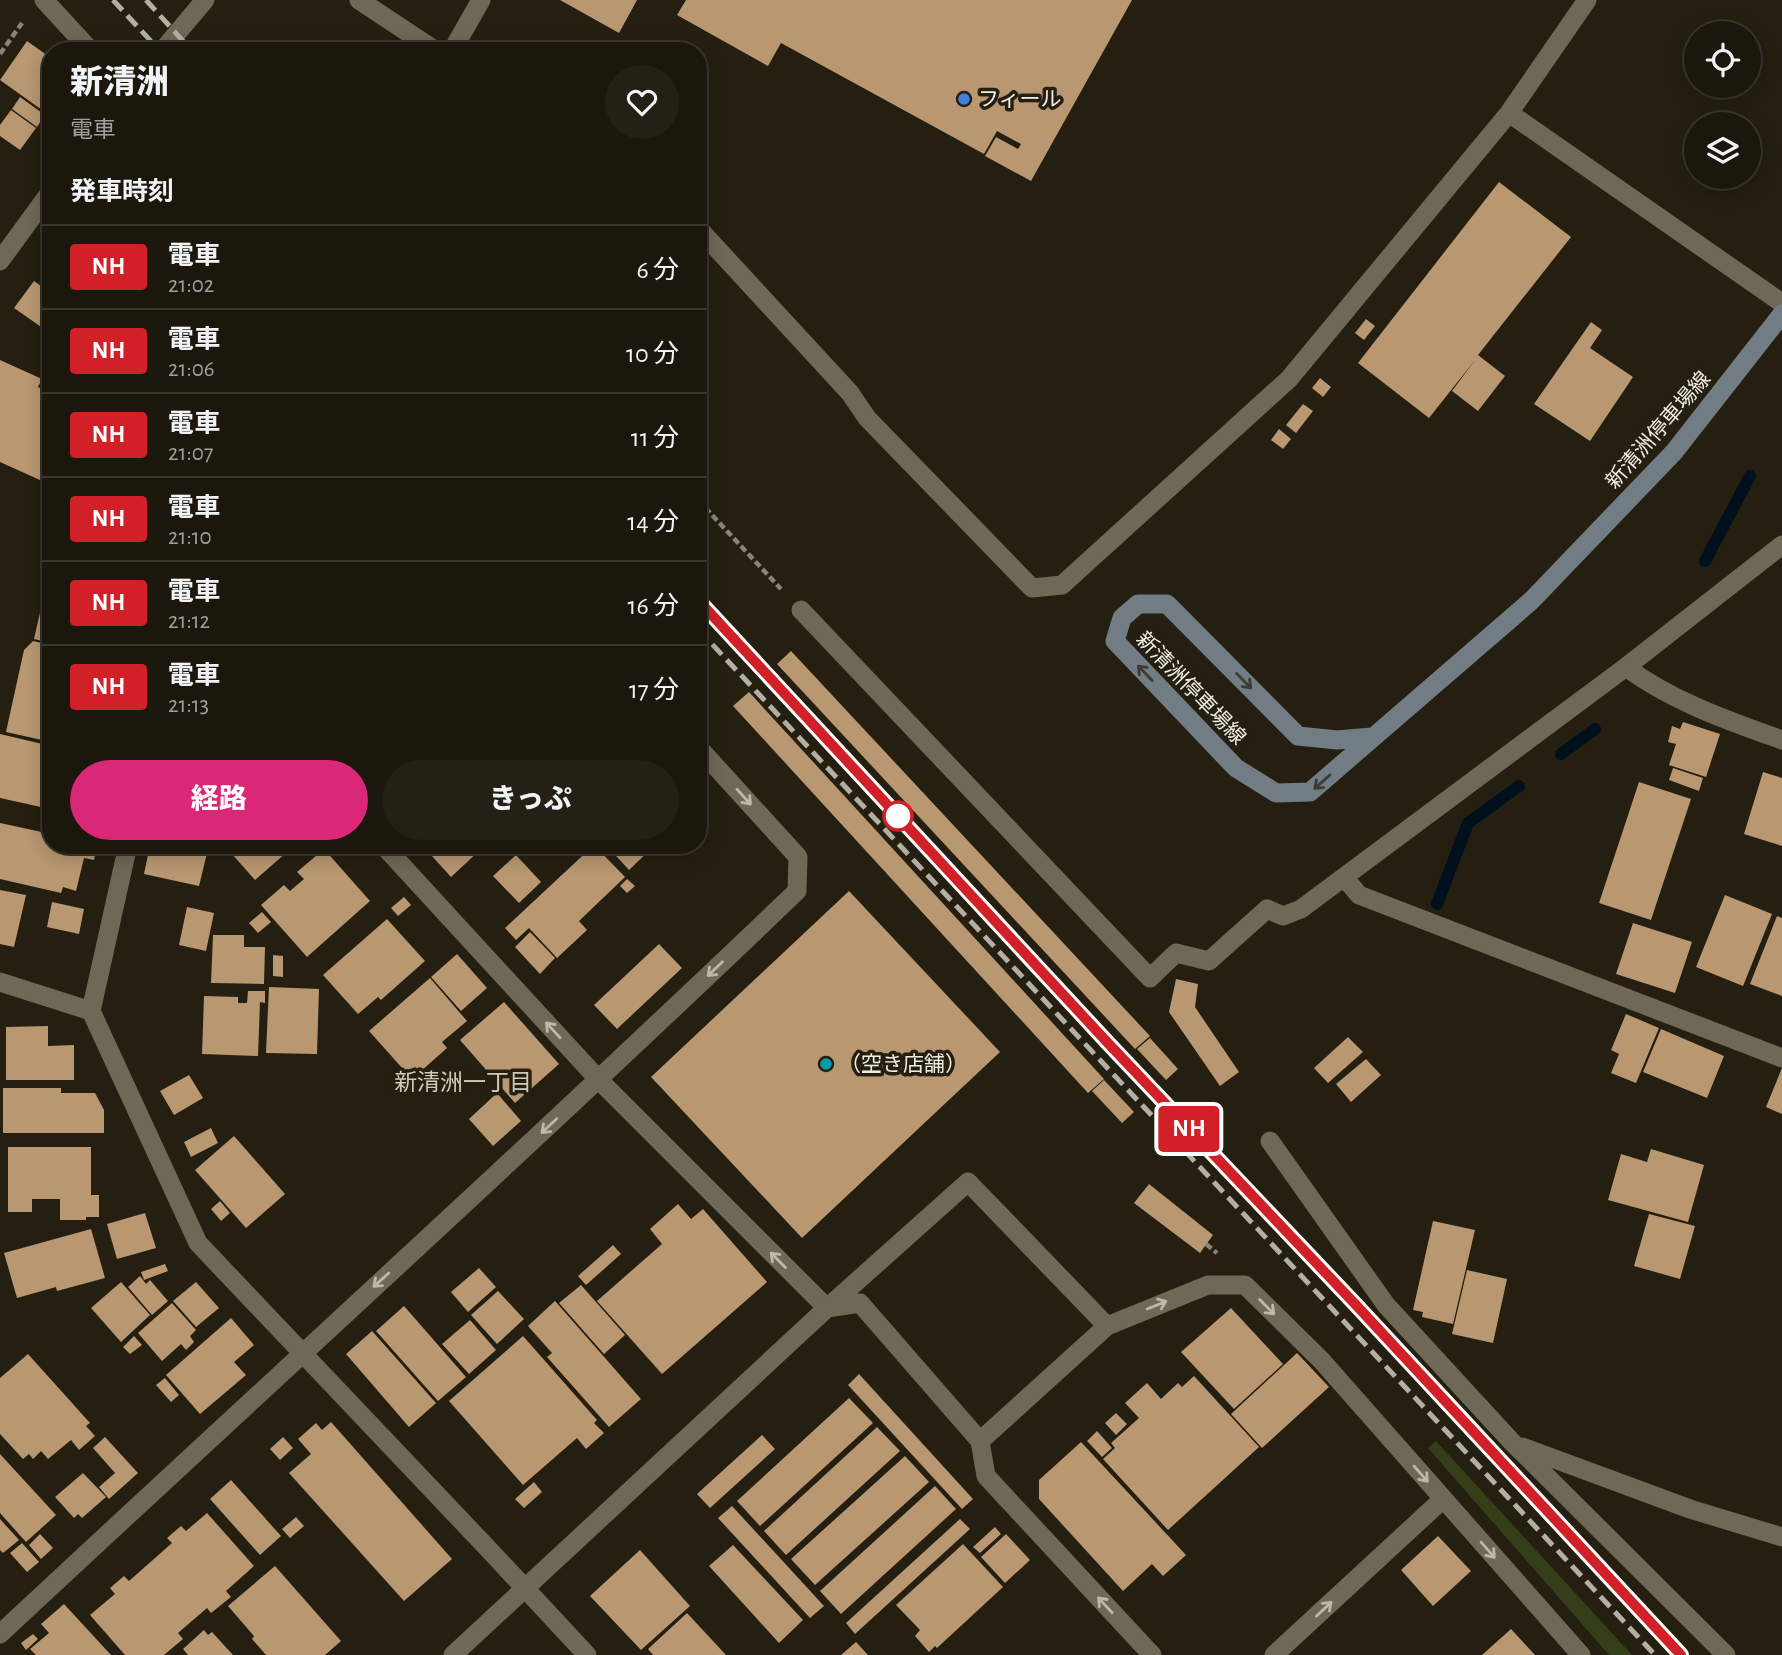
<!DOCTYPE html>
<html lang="ja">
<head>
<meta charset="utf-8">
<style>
  :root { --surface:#1c170d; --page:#252016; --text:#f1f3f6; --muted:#a09f9d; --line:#3a362e; --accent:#db2777 }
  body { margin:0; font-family:"Alegreya Sans","Noto Sans JP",sans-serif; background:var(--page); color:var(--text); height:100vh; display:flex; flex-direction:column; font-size:26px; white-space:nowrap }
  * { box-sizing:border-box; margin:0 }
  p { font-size:23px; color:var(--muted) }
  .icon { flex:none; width:38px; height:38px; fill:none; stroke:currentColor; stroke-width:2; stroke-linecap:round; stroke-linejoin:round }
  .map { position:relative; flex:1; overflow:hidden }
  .panel { position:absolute; left:42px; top:42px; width:665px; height:812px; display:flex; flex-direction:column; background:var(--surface); border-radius:28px; box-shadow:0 4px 18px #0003,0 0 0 2px var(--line) }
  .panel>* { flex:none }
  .badge { padding:0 14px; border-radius:5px; font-size:24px; line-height:46px }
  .tools { position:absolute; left:1684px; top:21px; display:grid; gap:14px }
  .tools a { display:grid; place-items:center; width:77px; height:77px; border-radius:50%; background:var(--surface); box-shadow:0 4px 18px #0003,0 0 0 2px var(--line); font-size:35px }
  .map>.badge { position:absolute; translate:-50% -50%; box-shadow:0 0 0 4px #fff }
  h2 { padding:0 28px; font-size:26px; line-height:63px }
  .round { display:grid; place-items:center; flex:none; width:74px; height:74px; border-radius:37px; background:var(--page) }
  .summary { display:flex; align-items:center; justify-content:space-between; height:119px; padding:0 28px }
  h1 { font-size:33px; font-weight:800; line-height:52px }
  .button { display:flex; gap:14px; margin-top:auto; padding:14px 28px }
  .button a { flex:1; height:80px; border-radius:42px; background:var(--accent); color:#fff; font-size:28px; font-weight:800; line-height:80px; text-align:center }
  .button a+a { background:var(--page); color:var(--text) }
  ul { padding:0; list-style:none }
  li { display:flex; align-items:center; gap:21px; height:84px; padding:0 28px; border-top:2px solid var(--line) }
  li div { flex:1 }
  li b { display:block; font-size:26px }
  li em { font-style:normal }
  li .badge { min-width:77px; font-weight:700; text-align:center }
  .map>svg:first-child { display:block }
  .green { fill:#343e19 }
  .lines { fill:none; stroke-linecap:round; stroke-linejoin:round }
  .stream { stroke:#00101c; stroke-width:12 }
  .building { fill:#b89771 }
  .path { stroke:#898478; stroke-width:4.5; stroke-dasharray:7 3.5; stroke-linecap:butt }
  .service { stroke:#6f6857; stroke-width:19 }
  .minor { stroke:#6f6857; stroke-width:19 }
  .tertiary { stroke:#6f6857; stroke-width:19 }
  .secondary { stroke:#727c85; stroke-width:19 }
  .rail { stroke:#b3afa4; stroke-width:5; stroke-dasharray:14 7; stroke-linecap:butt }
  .oneway { stroke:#3c3b34 }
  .oneway2 { stroke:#bdb8ab }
  .line-casing { stroke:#fff; stroke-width:16 }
  .line { stroke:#d12027; stroke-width:10 }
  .shop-dot { fill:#3f7fe0; stroke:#251f11; stroke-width:2.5 }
  .stop-dot { fill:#fff; stroke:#d12027; stroke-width:3.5 }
  .culture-dot { fill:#0f9aa8; stroke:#251f11; stroke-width:2.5 }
  .labels { text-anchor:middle; stroke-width:7; stroke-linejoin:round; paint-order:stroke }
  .poi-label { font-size:21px; fill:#f1ede3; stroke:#251f11; text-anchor:start }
  .street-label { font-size:21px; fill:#f1ede3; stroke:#251f11 }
  .neighbourhood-label { font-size:23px; fill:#d3cbb9; stroke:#251f11 }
</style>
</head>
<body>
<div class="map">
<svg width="1782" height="1655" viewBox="0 0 1782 1655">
  <rect width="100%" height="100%" fill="#251f11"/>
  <path class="green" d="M1436 1441 1632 1655H1609L1428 1448Z"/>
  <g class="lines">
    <path class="stream" d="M1705 561 1750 476
      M1561 754 1595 729
      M1437 904 1468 823 1519 786"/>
  </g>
  <path class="building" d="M560 0H637L619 33Z
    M686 0H1132L1031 181 985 156 996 137 1018 149 1021 144 997 131 984 154 781 43 768 66 677 15Z
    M27 41 51 58V98L42 110 0 80Z
    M20 97 45 115 37 127 12 109Z
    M11 110 36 128 20 150 0 136V125Z
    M1499 182 1571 237 1478 355 1505 376 1478 411 1452 391 1475 360 1429 418 1358 363Z
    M34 281 51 293V325L47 331 14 308Z
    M1366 319 1375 326 1364 340 1355 333Z
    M1591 322 1602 330 1590 348 1633 377 1590 441 1534 404Z
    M0 360 42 379 38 387 51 393V485L0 462Z
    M1320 378 1331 387 1323 397 1312 388Z
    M1303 404 1313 411 1296 433 1286 425Z
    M1279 429 1291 439 1283 449 1271 440Z
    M47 582 51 583V643L34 639Z
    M33 641 51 645V742L6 732 24 650Z
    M791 651 1150 1036 1135 1049 777 664Z
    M749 692 1104 1079 1088 1093 733 706Z
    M1683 722 1720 734 1706 777 1669 765 1676 744 1668 742 1672 726 1680 729Z
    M0 734 51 746V802L42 800 41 807 0 798Z
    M1673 768 1703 778 1699 791 1669 780Z
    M1763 772 1782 778V846L1744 834Z
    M1639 782 1691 799 1651 920 1599 903Z
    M0 823 51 834V845H97L94 860 84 858 76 891 63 887 61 893 0 879Z
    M150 845H209L199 886 144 874Z
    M224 845H295L255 880Z
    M444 845H476L480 850 451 877 432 856Z
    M542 845H562L551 856Z
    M594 845 625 877 579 921 587 930 557 958 529 928 516 940 505 928Z
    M606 845H655L629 870Z
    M324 849 370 901 307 957 261 905 284 885 290 891 304 879 297 872Z
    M516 855 541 882 519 903 493 876Z
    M627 879 635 886 627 893 620 886Z
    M0 890 26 895 14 947 0 944Z
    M849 891 1000 1052 802 1238 651 1077Z
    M1725 895 1772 914 1743 986 1696 967Z
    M404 897 411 905 398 916 391 908Z
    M52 902 84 909 79 934 47 927Z
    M187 907 214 913 206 951 179 945Z
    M262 912 271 922 258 933 249 923Z
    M1777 916 1782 918V996L1750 984Z
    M387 919 425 961 381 1000 378 997 358 1014 323 975Z
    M1633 923 1692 942 1675 993 1616 974Z
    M530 932 555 958 540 974 515 947Z
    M213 935H244V947H265L264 984 211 983Z
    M659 944 682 968 617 1029 594 1005Z
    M457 954 487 988 461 1011 431 977Z
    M273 955 283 956V977L273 976Z
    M430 978 467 1021 442 1042 447 1048 412 1079 369 1031Z
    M1176 979 1198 984 1195 1007 1239 1072 1220 1086 1169 1012Z
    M269 987 319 989 317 1054 266 1053Z
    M248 991H265V1003L260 1002 258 1056 202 1054 204 996 238 997V1003H247Z
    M504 1002 559 1064 515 1103 460 1040Z
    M1626 1014 1659 1028 1636 1083 1611 1073 1619 1054 1611 1050Z
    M48 1026V1046L74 1045V1080H6V1027Z
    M1661 1029 1724 1056 1707 1098 1643 1072Z
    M1348 1037 1363 1052 1328 1083 1314 1068Z
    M1150 1038 1178 1069 1166 1080 1137 1049Z
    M1366 1059 1381 1075 1351 1102 1336 1084Z
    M1782 1068V1114L1766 1107Z
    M189 1075 203 1098 174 1115 160 1091Z
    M1104 1080 1134 1112 1122 1123 1092 1091Z
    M3 1088H61V1093H95L104 1110V1133H3Z
    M497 1093 521 1121 493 1146 469 1119Z
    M211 1128 218 1143 191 1157 184 1142Z
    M234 1136 285 1194 246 1228 195 1170Z
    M8 1147H91V1195H99V1217H86V1220H60V1199H32V1212H8Z
    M1651 1149 1704 1165 1688 1222 1608 1200 1621 1154 1647 1162Z
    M1149 1184 1213 1235 1200 1253 1134 1203Z
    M220 1201 230 1213 221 1221 211 1209Z
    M678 1204 691 1219 703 1209 767 1282 662 1374 597 1301 662 1244 650 1229Z
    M145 1213 156 1248 117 1259 107 1224Z
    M1649 1214 1695 1226 1680 1279 1634 1266Z
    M1433 1221 1475 1230 1453 1324 1422 1317 1423 1312 1413 1310Z
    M91 1229 105 1278 57 1291 56 1287 17 1298 4 1253Z
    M613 1245 621 1254 586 1285 578 1276Z
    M165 1264 168 1271 144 1280 141 1272Z
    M479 1268 496 1287 468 1312 451 1292Z
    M1467 1270 1507 1279 1493 1343 1452 1334Z
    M140 1276 146 1284 150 1280 168 1301 152 1315 128 1287Z
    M121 1282 150 1315 121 1342 91 1308Z
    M196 1282 219 1308 196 1327 173 1301Z
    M581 1285 625 1335 604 1354 559 1303Z
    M498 1291 524 1319 497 1344 471 1315Z
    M555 1301 641 1399 609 1427 547 1357 552 1353 528 1326Z
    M172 1303 196 1330 190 1336 194 1342 186 1350 181 1344 162 1361 138 1333Z
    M404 1306 466 1377 438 1401 376 1331Z
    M1231 1308 1283 1364 1234 1409 1181 1352Z
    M231 1318 254 1345 234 1362 246 1375 200 1414 166 1375Z
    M470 1320 496 1350 469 1374 442 1344Z
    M372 1331 436 1403 409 1427 346 1354Z
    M134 1336 142 1345 130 1354 123 1347Z
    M523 1336 597 1420 594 1423 604 1433 586 1449 577 1438 523 1485 449 1401Z
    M1297 1353 1329 1387 1262 1448 1231 1414Z
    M28 1354 90 1423 86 1426 95 1436 79 1450 71 1440 48 1459 41 1451 33 1459 29 1454 23 1459 0 1434V1378Z
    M859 1374 973 1499 962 1509 848 1385Z
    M1194 1376 1259 1447 1168 1530 1103 1459 1115 1448 1111 1443 1139 1418 1125 1403 1147 1383 1161 1399 1178 1383 1182 1387Z
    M165 1378 179 1395 171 1402 156 1385Z
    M849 1398 873 1423 760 1526 737 1501Z
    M1116 1413 1127 1424 1116 1435 1105 1423Z
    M331 1422 452 1559 404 1601 289 1473 311 1454 298 1439 316 1423 322 1430Z
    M877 1427 900 1451 786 1555 764 1531Z
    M1097 1431 1112 1448 1102 1457 1087 1441Z
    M762 1435 775 1449 710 1508 697 1494Z
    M105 1437 138 1473 109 1499 99 1487 115 1473 93 1448Z
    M283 1437 293 1448 280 1460 270 1449Z
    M1081 1442 1186 1555 1163 1576 1152 1564 1123 1591 1039 1499V1480Z
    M0 1454 56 1515 26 1542 0 1513Z
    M905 1456 929 1482 815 1585 791 1559Z
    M83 1473 106 1497 82 1518 78 1514 74 1518 55 1497Z
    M231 1480 281 1536 260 1555 210 1499Z
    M534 1482 542 1492 524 1508 515 1499Z
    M935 1486 956 1509 841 1614 820 1591Z
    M732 1506 824 1606 810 1618 718 1518Z
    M207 1513 254 1566 226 1591 231 1597 211 1613 207 1608 178 1633 183 1639 164 1655H125L90 1615 115 1594 110 1588 124 1576 129 1581 172 1543 167 1538 181 1526 186 1531Z
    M296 1517 304 1526 290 1538 282 1529Z
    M0 1519 19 1540 3 1553 0 1550Z
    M960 1519 970 1529 855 1634 846 1623Z
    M995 1527 1001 1534 980 1553 973 1547Z
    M40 1534 53 1548 41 1559 29 1545Z
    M1006 1534 1030 1560 1005 1583 981 1557Z
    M1438 1536 1471 1571 1433 1606 1401 1570Z
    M22 1543 39 1562 27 1572 10 1553Z
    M963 1544 1003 1587 937 1648 935 1646 929 1652 915 1636 920 1630 896 1605Z
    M733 1545 803 1620 779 1643 709 1566Z
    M640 1550 690 1606 641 1650 590 1596Z
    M275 1566 341 1641 325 1655H266L252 1639 254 1636 228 1606Z
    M64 1604 111 1655H36L30 1649 49 1633 41 1624Z
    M687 1613 726 1655H653L648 1649Z
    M1511 1629 1535 1655H1482Z
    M204 1630 208 1635 212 1632 233 1655H188L183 1649Z
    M33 1634 38 1639 26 1650 21 1643Z
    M856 1642 868 1655H841Z"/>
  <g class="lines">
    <path class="path" d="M0 54 22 23
      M698 500 781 589
      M1206 1244 1217 1253"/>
    <path class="service" d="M801 610 1150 978 1176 953 1209 961 1267 909"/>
    <path class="minor" d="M44 0 91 51
      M359 0 436 51
      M452 51 481 0
      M1509 113 1782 303
      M698 228 850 393 867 418 1032 588 1062 585 1289 379 1509 113 1587 0
      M1626 667C1671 701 1729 721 1782 740
      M128 845 91 1011 198 1243 494 1555 587 1655
      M383 845 599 1080 827 1308
      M1344 877 1359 895 1782 1058
      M1267 909 1283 916 1301 909 1626 667 1782 545
      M0 982 91 1011
      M1270 1141 1386 1305 1511 1441 1726 1655
      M968 1182 1107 1326 980 1441 860 1303 827 1308Z
      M1107 1326 1208 1285H1245L1322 1361 1581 1655
      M980 1441 986 1476 1152 1655
      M1522 1447 1690 1509 1782 1537
      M0 1634C266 1386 535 1142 797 891L798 857 698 747
      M1274 1655 1443 1499"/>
    <path class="tertiary" d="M162 51 205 0
      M0 261 51 191
      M453 1655 827 1308"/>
    <path class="secondary" d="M1372 737 1337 740 1298 736 1167 604H1138L1122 618 1115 641 1236 768 1276 793 1310 792 1531 601 1674 452 1782 314"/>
    <path class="rail" d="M113 0 160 51
      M146 0 192 51
      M698 600 1107 1042 1356 1305 1681 1655
      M698 629 1655 1655"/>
  </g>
  <defs><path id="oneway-shaft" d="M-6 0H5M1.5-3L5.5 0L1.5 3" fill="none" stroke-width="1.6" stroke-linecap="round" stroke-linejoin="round" transform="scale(1.75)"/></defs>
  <g class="oneway">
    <use href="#oneway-shaft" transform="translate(1145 673) rotate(-134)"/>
    <use href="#oneway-shaft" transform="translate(1244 681) rotate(45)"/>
    <use href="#oneway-shaft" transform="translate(1322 782) rotate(138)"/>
  </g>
  <g class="oneway2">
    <use href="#oneway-shaft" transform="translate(744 797) rotate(48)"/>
    <use href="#oneway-shaft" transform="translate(715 969) rotate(136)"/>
    <use href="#oneway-shaft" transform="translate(553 1030) rotate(-133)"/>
    <use href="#oneway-shaft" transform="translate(549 1126) rotate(137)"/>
    <use href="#oneway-shaft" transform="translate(778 1260) rotate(-135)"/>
    <use href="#oneway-shaft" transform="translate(381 1280) rotate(138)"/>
    <use href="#oneway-shaft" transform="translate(1157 1305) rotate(-22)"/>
    <use href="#oneway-shaft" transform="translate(1267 1307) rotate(45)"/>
    <use href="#oneway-shaft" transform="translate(1421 1474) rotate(49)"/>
    <use href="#oneway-shaft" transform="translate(1488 1550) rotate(49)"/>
    <use href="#oneway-shaft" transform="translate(1105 1605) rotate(-133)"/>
    <use href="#oneway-shaft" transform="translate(1324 1609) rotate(-43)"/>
  </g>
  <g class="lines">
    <defs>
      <path id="line" d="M698 600 1107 1042 1356 1305 1681 1655"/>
    </defs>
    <use href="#line" class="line-casing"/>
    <use href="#line" class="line"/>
  </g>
  <circle class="shop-dot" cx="964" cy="99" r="7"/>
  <circle class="stop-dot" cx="898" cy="816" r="14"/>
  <circle class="culture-dot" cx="826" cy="1064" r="7"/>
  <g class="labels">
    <g class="poi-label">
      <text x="978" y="106">フィール</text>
      <text x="840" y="1071">（空き店舗）</text>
    </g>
    <g class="street-label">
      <text transform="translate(1658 430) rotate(-49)" y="7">新清洲停車場線</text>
      <text transform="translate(1191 688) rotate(46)" y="7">新清洲停車場線</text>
    </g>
    <g class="neighbourhood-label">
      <text x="463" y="1090">新清洲一丁目</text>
    </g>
  </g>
</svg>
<div class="tools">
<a><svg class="icon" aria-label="locate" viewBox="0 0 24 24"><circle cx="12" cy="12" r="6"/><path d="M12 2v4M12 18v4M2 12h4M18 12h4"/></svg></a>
<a><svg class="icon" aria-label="layers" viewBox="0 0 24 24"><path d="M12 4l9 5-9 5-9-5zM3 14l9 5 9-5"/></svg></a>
</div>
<b class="badge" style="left:1189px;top:1129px;background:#d12027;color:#fff">NH</b>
<section class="panel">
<div class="summary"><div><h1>新清洲</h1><p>電車</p></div><a class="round"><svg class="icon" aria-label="heart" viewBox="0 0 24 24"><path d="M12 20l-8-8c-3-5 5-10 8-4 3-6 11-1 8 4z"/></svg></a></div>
<h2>発車時刻</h2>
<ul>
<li><span class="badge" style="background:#d12027;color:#fff">NH</span><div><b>電車</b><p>21:02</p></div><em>6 分</em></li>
<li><span class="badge" style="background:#d12027;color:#fff">NH</span><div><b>電車</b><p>21:06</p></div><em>10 分</em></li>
<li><span class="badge" style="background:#d12027;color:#fff">NH</span><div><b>電車</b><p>21:07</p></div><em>11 分</em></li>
<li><span class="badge" style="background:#d12027;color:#fff">NH</span><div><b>電車</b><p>21:10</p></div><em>14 分</em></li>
<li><span class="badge" style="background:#d12027;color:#fff">NH</span><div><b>電車</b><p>21:12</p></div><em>16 分</em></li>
<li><span class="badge" style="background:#d12027;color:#fff">NH</span><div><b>電車</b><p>21:13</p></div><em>17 分</em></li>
</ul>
<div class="button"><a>経路</a><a>きっぷ</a></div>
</section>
</div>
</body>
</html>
